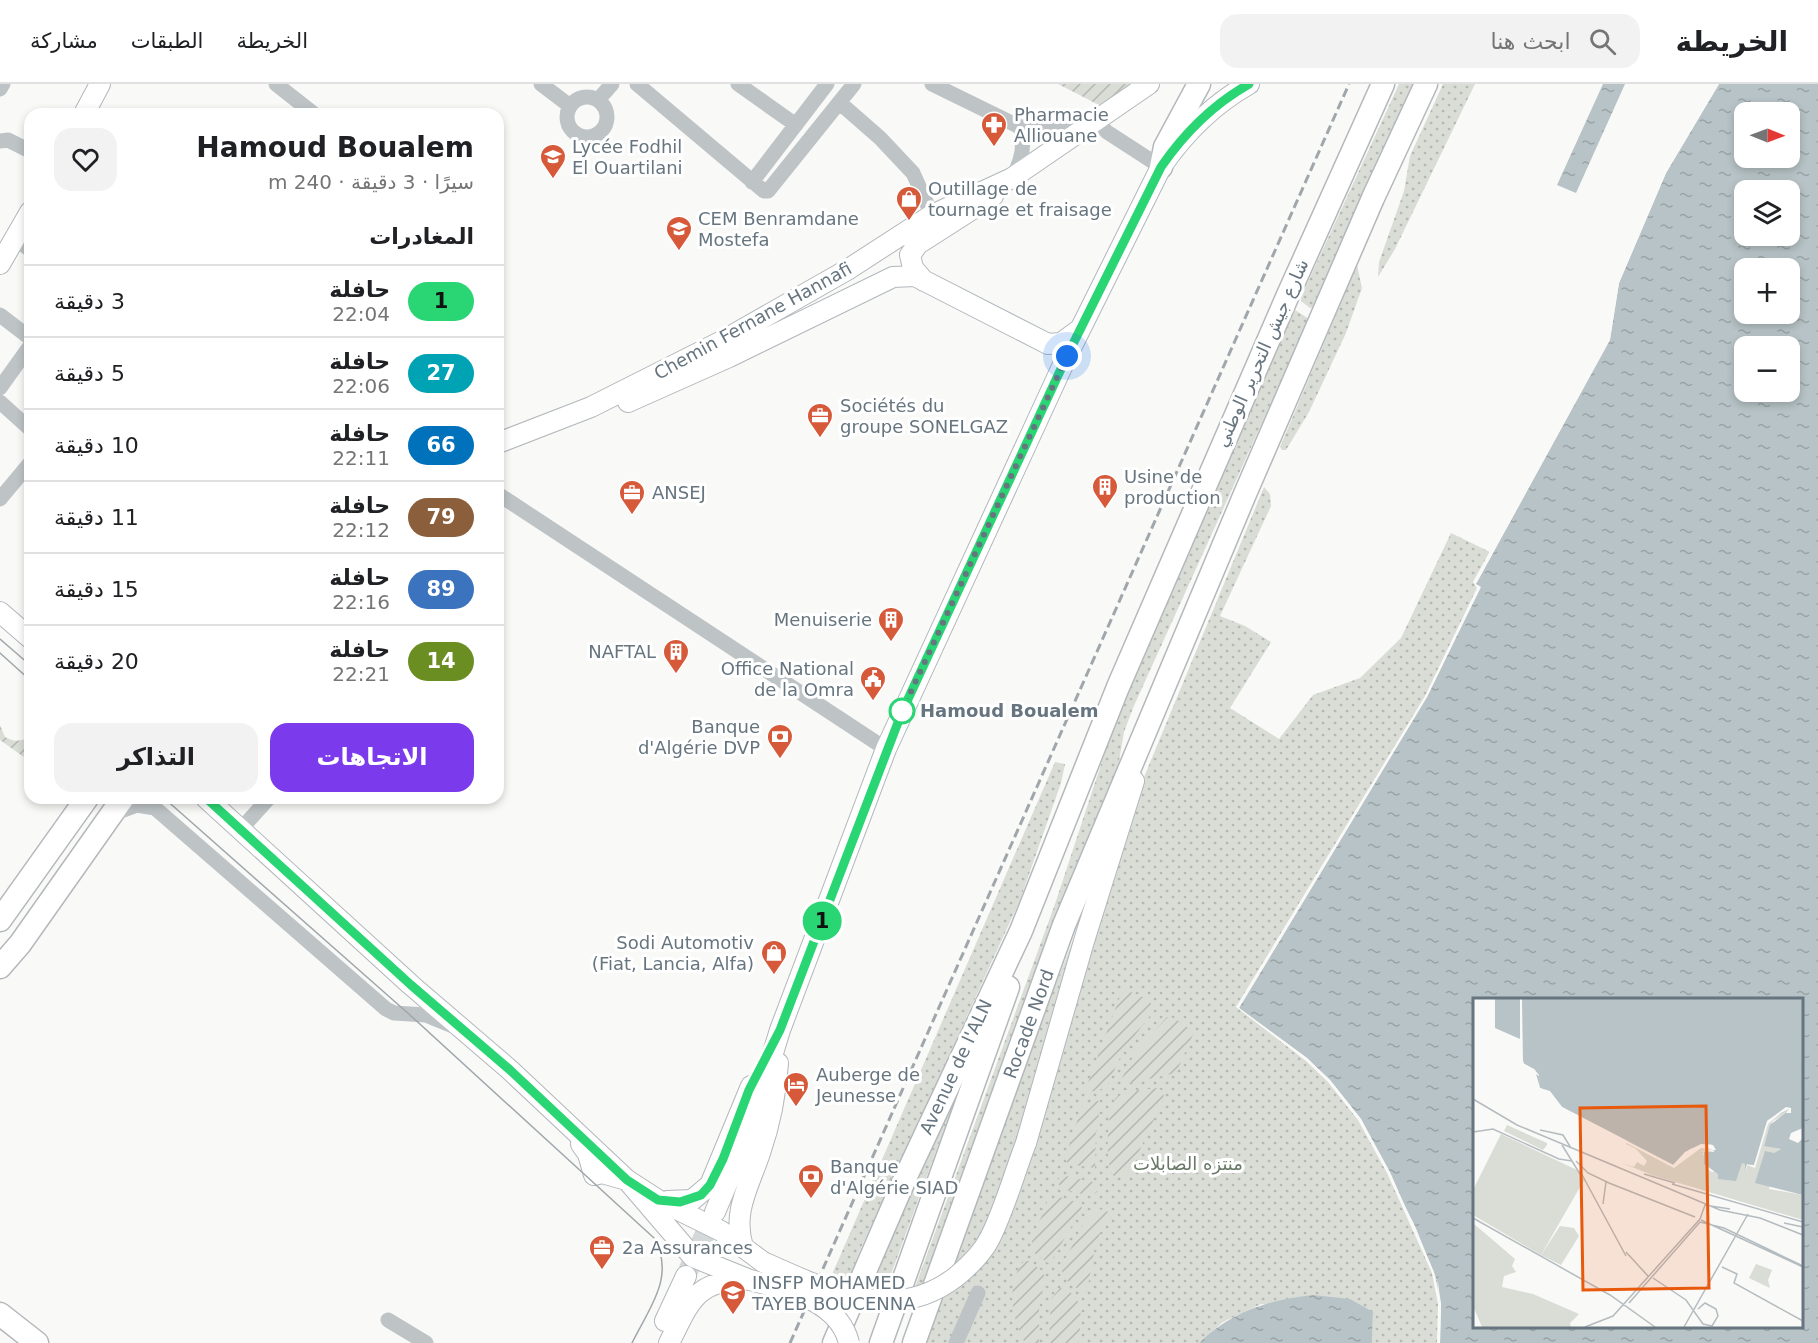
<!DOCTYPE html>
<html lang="ar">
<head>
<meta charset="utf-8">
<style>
  :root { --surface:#fff; --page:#f2f2f2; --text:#202124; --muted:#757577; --line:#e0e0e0; --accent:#7c3aed }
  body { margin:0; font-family:"DejaVu Sans",Vazirmatn,sans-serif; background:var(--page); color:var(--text); direction:rtl; height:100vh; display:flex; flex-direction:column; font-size:22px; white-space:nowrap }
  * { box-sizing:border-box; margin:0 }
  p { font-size:20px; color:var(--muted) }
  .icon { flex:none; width:33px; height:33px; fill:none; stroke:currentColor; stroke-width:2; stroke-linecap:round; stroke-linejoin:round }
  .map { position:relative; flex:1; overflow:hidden; direction:ltr }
  .sheet { position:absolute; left:24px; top:24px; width:480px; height:696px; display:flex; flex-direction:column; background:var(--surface); border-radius:18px; box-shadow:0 3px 9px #0003; direction:rtl }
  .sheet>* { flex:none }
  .badge { padding:0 12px; border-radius:20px; font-size:21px; line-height:39px }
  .needle { width:39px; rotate:91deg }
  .controls { position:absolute; left:1734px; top:18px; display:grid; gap:12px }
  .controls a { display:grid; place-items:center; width:66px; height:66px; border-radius:12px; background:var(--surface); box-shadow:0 3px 9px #0003; font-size:30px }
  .you { position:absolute; width:30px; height:30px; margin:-15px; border:4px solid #fff; border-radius:50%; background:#1a73e8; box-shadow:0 0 0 9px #1a73e833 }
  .map>.badge { position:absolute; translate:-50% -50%; box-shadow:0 0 0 3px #fff }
  h2 { padding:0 30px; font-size:22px; line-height:54px }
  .round { display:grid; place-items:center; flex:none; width:63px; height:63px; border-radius:18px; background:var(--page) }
  .summary { display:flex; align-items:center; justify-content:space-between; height:102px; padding:0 30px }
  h1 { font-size:28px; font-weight:700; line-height:45px }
  .primary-button { display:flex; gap:12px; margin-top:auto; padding:12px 30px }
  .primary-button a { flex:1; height:69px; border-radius:18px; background:var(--accent); color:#fff; font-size:24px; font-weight:700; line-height:69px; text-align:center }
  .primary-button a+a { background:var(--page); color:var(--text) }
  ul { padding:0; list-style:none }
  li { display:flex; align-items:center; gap:18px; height:72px; padding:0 30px; border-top:2px solid var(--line) }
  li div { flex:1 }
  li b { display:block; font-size:22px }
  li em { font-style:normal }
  li .badge { min-width:66px; font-weight:700; text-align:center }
  header { display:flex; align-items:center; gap:36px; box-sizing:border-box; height:84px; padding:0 30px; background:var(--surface); border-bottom:2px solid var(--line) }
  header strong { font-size:28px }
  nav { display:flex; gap:33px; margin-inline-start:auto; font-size:21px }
  .search { width:420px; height:54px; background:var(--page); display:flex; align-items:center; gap:15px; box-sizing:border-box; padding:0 21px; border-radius:18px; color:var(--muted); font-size:22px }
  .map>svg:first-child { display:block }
  .grass { fill:url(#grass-dots) }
  .garden { fill:url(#garden-furrows) }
  .water { fill:url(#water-ripples); fill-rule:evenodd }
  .pier { fill:#f9f9f7 }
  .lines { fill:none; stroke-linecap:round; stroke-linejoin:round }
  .major-tunnel { stroke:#d4d8d9; stroke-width:20; stroke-dasharray:20 10; stroke-linecap:butt }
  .major-casing { stroke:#b2b7bb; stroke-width:22 }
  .highway-casing { stroke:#b4b8bb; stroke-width:25 }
  .minor { stroke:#bec3c6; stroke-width:15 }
  .major { stroke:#fff; stroke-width:20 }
  .highway { stroke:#fff; stroke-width:22 }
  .tram { stroke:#a0a7ac; stroke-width:1.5 }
  .rail { stroke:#a0a7ac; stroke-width:3; stroke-dasharray:9 4.5; stroke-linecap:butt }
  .major-bridge-casing { stroke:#b2b7bb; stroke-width:22; stroke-linecap:butt }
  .major-bridge { stroke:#fff; stroke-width:20 }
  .line-casing { stroke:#fff; stroke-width:14 }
  .line { stroke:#2ad673; stroke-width:9 }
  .walk { stroke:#66757f; stroke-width:6; stroke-dasharray:0 10.8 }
  .stop-dot { fill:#fff; stroke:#2ad673; stroke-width:3 }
  .labels { text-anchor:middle; stroke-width:6; stroke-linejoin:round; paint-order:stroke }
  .poi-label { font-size:18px; fill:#66757f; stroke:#fff; text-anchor:start }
  .street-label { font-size:18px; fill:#66757f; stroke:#fff }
  .stop-label { font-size:18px; font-weight:bold; fill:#66757f; stroke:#fff; text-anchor:start }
  .park-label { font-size:18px; fill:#687865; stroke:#fff }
  .inset-river { fill:none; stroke:#b7c3c6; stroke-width:3 }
  .inset-road { fill:none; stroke:#b5bcc0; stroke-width:1.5 }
  .view { fill:#e8590c; fill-opacity:0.15; stroke:#e8590c; stroke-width:3 }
  .inset-edge { fill:none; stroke:#66757f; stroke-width:3 }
</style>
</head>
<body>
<header>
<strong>الخريطة</strong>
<div class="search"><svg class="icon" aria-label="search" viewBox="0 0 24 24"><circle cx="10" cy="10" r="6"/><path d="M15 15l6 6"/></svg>ابحث هنا</div>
<nav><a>الخريطة</a><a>الطبقات</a><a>مشاركة</a></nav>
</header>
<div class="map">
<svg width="1818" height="1259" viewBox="0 0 1818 1259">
  <defs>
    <pattern id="grass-dots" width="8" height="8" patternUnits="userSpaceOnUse" patternTransform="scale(1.5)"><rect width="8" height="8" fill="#d9ddd6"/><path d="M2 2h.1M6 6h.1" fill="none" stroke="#b4b8b3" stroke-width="1.8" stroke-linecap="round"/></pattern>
    <pattern id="garden-furrows" width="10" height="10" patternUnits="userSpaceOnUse" patternTransform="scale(1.5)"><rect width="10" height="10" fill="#d9ddd6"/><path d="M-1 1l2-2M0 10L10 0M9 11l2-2" fill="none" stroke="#b4b8b3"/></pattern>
    <pattern id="water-ripples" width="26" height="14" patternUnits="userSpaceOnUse" patternTransform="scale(1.5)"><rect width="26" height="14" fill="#b7c3c6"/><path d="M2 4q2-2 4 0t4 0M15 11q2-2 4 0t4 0" fill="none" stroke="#99a3a6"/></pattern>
  </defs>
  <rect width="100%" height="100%" fill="#f9f9f7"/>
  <path class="grass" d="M1399 0H1414L1313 223 1310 224 1301 217V213Z
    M1443 0H1475L1395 165 1378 193 1379 178 1404 107 1410 72Z
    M1357 181 1362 204 1346 249 1309 328 1286 366H1282L1280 363Z
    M1295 226 1309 235 1133 624 1124 648 1118 684 925 1202 914 1206 1055 820 1120 623 1171 501Z
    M1264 403 1270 410 1271 422 1220 532 1245 542 1271 558 1230 624 1279 655 1313 611 1360 594 1401 554 1451 449 1492 469 1476 500 1481 503 1427 613 1239 924 1307 974 1330 996 1375 1059 1438 1199 1440 1259H1372L1373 1228 1261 1220 1223 1238 1199 1259H924L1015 1004 1081 836 1137 710Z
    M1055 678 1065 680 1061 699 1020 816 860 1166 844 1208 827 1202Z
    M969 977 882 1215 864 1214Z"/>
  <path class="garden" d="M1058 0H1132L1099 21Z
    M0 641 5 653C14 658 22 658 30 652V674L28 676 0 656Z
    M1122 907C1132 906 1152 916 1155 925L1123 967 1108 1000 1102 1005 1089 1008 1086 1004Z
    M1167 933 1174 934 1194 948 1176 989 1122 1001 1121 996 1135 969Z
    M1157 1004 1163 1007 1164 1014 1128 1091 1124 1093 1114 1092C1104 1083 1107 1024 1116 1014 1124 1006 1147 1006 1157 1004Z
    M1097 1016 1101 1020 1096 1045 1095 1084 1068 1080 1065 1075 1082 1022Z
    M1061 1091 1093 1098 1098 1103 1097 1108 1090 1112 1062 1105 1057 1098Z
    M1059 1113 1080 1119 1082 1124 1052 1176 1048 1179 1034 1169 1032 1157 1047 1118Z
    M1106 1125 1109 1131 1096 1158 1087 1207 1083 1209 1064 1194 1061 1183 1082 1143 1096 1126Z
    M1024 1177H1029L1042 1187 1045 1193 1039 1225V1259H1025C1012 1235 1005 1200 1024 1177Z
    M1060 1204C1087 1210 1081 1239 1078 1259H1049L1051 1215Z"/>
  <path class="water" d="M1603 0H1625L1576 109 1557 101Z
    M1719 0H1818V1259H1440L1441 1220 1438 1199 1415 1142 1361 1035 1330 996 1307 974 1239 924 1427 613 1480 503 1476 500 1610 256 1619 199 1666 89ZM1744 28H1790V74H1744ZM1744 106H1790V152H1744ZM1744 184H1790V230H1744ZM1744 262H1790V308H1744ZM1474 916H1802V1242H1474Z
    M1313 1211 1350 1215 1373 1228 1372 1259H1199C1232 1227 1268 1216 1313 1211Z"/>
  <path class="pier" d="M1716 0H1719L1666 89 1619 199 1610 255 1476 500 1481 503 1427 613 1239 924 1307 974 1330 996 1361 1035 1390 1088 1434 1188 1441 1220 1440 1259H1437L1438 1220 1432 1189 1387 1089 1358 1036 1328 998 1306 977 1236 923 1425 612 1477 504 1473 498 1607 254 1616 197 1663 87Z"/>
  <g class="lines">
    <path class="major-tunnel" d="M688 1187 715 1128"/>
    <defs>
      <path id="major" d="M84 30 100 0
        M0 180 30 128
        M924 197 913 184 910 171 918 160 993 112
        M628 318 729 273 893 193 915 192 1048 260 1061 259 1080 245
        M498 359 591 323 724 256 847 186 932 131 1012 94 1149 0
        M0 528 30 554
        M206 714 411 901 510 986 627 1096 693 1173 750 1196
        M1026 1059 1084 857 1134 697
        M581 1060 588 1070 594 1091 602 1089 627 1096 658 1116 721 1147 763 1178
        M667 1117 692 1116 710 1101 751 1002
        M715 1128 749 1048 780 946 886 665 1067 272 1161 83C1185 48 1212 21 1249 0
        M743 1163C732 1128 749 1102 760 1069 770 1040 776 1010 778 979
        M665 1237 686 1192
        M669 1259C689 1220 695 1196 744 1196"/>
      <path id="highway" d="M1161 83 1165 63 1199 0
        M0 836 87 714
        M0 883 20 860 123 714
        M0 1230 37 1259
        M834 1259 907 1090 1021 847 1118 603 1288 211 1383 0
        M881 1259 1008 903
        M914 1259 1064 841 1245 410 1373 114 1426 0"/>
    </defs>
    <use href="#major" class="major-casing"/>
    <use href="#highway" class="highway-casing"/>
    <path class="minor" d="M276 0 314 30
      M541 0 570 22
      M637 0 764 107H768L854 0
      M738 0 796 41
      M932 0 1020 43 1060 42 1090 38
      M0 5 3 0
      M567 33a20 20 0 1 1 40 0a20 20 0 1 1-40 0Z
      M598 16 612 0
      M840 19 880 54 913 89 932 131
      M1094 35 1107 48 1161 83
      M0 57 8 56 30 67
      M1012 94C1022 77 1026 61 1020 43
      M752 98 827 0
      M15 154 30 166
      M0 231 30 254
      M0 304 30 262
      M0 318 30 345
      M498 410 886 665
      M0 415 30 379
      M113 730 137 721 155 724 386 925 394 929 426 931 453 942
      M240 746 269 714
      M388 1236 426 1259
      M956 1259 978 1209"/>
    <use href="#major" class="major"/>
    <use href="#highway" class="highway"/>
    <path class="tram" d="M0 555 30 581
      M0 569 30 596
      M164 714 410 931 654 1154C676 1193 649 1224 632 1259"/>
    <path class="rail" d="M790 1259 1349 0"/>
    <defs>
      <path id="major-bridge" d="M763 1178C827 1206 894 1242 957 1192 969 1182 983 1168 990 1154 1005 1124 1014 1090 1026 1059
        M750 1196C787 1206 839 1216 849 1259"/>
    </defs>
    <use href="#major-bridge" class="major-bridge-casing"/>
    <use href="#major-bridge" class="major-bridge"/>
  </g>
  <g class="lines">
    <defs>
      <path id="line" d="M206 714 411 901 510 986 627 1096 658 1116 680 1118 701 1111 710 1101 723 1075 749 1006 780 946 902 628 1067 272 1161 83C1185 48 1212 21 1249 0"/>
    </defs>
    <use href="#line" class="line-casing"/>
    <use href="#line" class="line"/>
    <path class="walk" d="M902 627 1067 272"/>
  </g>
  <defs>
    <symbol id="pharmacy-pin" viewBox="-11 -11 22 30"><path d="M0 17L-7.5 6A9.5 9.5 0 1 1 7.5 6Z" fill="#d6593a" stroke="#fff"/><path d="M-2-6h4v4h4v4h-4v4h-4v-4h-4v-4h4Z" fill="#fff"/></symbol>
    <symbol id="school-pin" viewBox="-11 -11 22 30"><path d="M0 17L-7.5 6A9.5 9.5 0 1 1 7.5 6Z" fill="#d6593a" stroke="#fff"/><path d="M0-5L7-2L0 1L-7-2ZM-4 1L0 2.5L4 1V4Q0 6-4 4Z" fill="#fff"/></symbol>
    <symbol id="shop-pin" viewBox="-11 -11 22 30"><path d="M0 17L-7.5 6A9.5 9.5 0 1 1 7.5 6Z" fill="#d6593a" stroke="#fff"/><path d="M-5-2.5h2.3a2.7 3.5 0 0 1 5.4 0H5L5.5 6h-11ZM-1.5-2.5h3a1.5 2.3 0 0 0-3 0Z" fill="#fff"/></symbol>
    <symbol id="office-pin" viewBox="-11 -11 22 30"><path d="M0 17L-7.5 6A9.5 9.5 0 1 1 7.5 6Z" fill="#d6593a" stroke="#fff"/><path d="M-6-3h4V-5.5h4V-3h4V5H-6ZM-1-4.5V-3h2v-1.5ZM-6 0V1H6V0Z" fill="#fff"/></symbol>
    <symbol id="building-pin" viewBox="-11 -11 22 30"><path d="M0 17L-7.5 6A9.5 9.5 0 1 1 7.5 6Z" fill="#d6593a" stroke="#fff"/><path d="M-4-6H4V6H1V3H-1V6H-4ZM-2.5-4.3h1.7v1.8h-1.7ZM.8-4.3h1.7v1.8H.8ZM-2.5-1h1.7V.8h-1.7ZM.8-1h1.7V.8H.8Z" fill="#fff"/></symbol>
    <symbol id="civic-pin" viewBox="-11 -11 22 30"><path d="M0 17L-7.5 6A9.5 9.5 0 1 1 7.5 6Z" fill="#d6593a" stroke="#fff"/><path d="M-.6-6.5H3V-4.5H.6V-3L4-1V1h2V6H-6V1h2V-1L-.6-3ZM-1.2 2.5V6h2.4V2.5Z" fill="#fff"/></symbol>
    <symbol id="bank-pin" viewBox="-11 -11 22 30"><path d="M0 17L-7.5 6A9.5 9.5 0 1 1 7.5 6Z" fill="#d6593a" stroke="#fff"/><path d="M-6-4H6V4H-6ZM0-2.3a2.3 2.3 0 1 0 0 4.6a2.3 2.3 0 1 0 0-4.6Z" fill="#fff"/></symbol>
    <symbol id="hotel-pin" viewBox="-11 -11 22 30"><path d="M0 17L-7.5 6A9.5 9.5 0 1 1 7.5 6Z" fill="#d6593a" stroke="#fff"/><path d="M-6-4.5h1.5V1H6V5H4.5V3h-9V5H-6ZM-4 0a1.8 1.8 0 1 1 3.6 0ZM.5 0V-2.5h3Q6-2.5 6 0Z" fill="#fff"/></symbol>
    <symbol id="university-pin" viewBox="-11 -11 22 30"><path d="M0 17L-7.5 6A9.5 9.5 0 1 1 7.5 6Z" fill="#d6593a" stroke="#fff"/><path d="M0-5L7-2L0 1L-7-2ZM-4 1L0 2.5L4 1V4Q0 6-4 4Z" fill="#fff"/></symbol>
  </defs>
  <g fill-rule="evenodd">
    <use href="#pharmacy-pin" x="979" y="26" width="30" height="40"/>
    <use href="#school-pin" x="538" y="58" width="30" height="40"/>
    <use href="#shop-pin" x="894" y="100" width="30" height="40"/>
    <use href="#school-pin" x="664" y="130" width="30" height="40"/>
    <use href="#office-pin" x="805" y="317" width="30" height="40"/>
    <use href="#building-pin" x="1090" y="388" width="30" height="40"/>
    <use href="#office-pin" x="617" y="394" width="30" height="40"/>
    <use href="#building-pin" x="876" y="521" width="30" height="40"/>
    <use href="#building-pin" x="661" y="553" width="30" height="40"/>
    <use href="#civic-pin" x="858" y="580" width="30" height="40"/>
    <use href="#bank-pin" x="765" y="638" width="30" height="40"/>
    <use href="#shop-pin" x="759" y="854" width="30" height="40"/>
    <use href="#hotel-pin" x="781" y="986" width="30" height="40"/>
    <use href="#bank-pin" x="796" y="1078" width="30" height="40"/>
    <use href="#office-pin" x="587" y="1149" width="30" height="40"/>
    <use href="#university-pin" x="718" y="1194" width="30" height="40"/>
  </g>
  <circle class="stop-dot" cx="902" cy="627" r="12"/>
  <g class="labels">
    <g class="poi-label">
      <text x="1014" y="37">Pharmacie<tspan x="1014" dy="21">Alliouane</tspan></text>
      <text x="572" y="69">Lycée Fodhil<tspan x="572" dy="21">El Ouartilani</tspan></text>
      <text x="928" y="111">Outillage de<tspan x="928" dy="21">tournage et fraisage</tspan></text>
      <text x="698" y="141">CEM Benramdane<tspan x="698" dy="21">Mostefa</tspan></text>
      <text x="840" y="328">Sociétés du<tspan x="840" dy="21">groupe SONELGAZ</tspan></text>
      <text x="1124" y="399">Usine de<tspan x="1124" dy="21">production</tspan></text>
      <text x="652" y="415">ANSEJ</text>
      <text x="872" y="542" text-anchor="end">Menuiserie</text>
      <text x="656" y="574" text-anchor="end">NAFTAL</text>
      <text x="854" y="591" text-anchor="end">Office National<tspan x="854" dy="21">de la Omra</tspan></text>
      <text x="760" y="649" text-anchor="end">Banque<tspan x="760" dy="21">d'Algérie DVP</tspan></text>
      <text x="754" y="865" text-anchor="end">Sodi Automotiv<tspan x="754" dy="21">(Fiat, Lancia, Alfa)</tspan></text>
      <text x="816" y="997">Auberge de<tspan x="816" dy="21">Jeunesse</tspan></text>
      <text x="830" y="1089">Banque<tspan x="830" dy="21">d'Algérie SIAD</tspan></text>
      <text x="622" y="1170">2a Assurances</text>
      <text x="752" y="1205">INSFP MOHAMED<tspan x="752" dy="21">TAYEB BOUCENNA</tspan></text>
    </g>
    <g class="street-label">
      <text transform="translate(753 237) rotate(-29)" y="6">Chemin Fernane Hannafi</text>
      <text transform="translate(1262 269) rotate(-66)" y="6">شارع جيش التحرير الوطني</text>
      <text transform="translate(1029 940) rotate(-70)" y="6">Rocade Nord</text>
      <text transform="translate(956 983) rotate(-65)" y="6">Avenue de l'ALN</text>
    </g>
    <g class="stop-label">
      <text x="920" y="633">Hamoud Boualem</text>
    </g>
    <g class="park-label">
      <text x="1188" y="1086">منتزه الصابلات</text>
    </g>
  </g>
  <g transform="translate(1473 914)">
    <rect width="330" height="330" fill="#f9f9f7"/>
    <path d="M313 109 319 112 300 123 291 147 308 151 301 155 296 191 330 197V222L179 177 149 165 161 169 164 164 171 168 174 163 163 151 153 146 155 142 169 148 214 153 238 146 243 152 230 155 236 172 239 174 269 165H272L271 175 295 122Z" fill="#d9ddd6"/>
    <path d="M0 225 42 261 39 268 43 274 31 278 29 289 60 296 106 316 97 325 98 329H9L0 308Z" fill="#d9ddd6"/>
    <path d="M28 136 104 172 111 182 68 257 0 217V192Z" fill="#d9ddd6"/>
    <path d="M34 127 74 145V147L70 152 31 133ZM87 228 101 230 106 238 88 267 68 257ZM283 266 299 272 295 282 297 290 276 280Z" fill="#d9ddd6"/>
    <path d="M22 1H47V41L22 30ZM49 1H330V130L318 135 316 141 325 145 330 140V197L282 185 292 153 301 155 308 151 291 148 297 127 319 110 295 122 281 167 274 166 271 175 272 166 269 165 263 183 245 181V176L231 166V153L241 154 238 146 217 151 201 167 89 109 78 95 67 90 62 72 50 65Z" fill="#b7c3c6"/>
    <path d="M49 58 51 66 61 71 66 77 67 90 77 93 89 109 200 167 212 154 228 146 240 147 243 152 227 154 240 151 228 150 201 170 87 110 67 92 66 78 49 67ZM313 109 318 110V115H313L316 111 308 115 295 126 282 170 274 167H281L294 123Z" fill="#f9f9f7"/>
    <path class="inset-river" d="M283 1 326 59 330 85M330 115 310 142 318 152H330M330 123 315 133 312 143 318 151H330"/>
    <path class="inset-road" d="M0 101 44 127 247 212 287 220 330 237M67 132 90 137 98 150M0 134 20 131 86 161 99 163M89 147 107 176M103 163 115 175 136 185 222 219M107 173 153 258M171 176 202 185M199 186 330 224M130 206 133 184M0 220 137 297 182 329M228 222 330 269M311 225 330 229M153 254 175 278M249 269 264 276 261 285 330 323M180 280 213 302 230 326 239 328 245 318 243 311 232 305 225 311M156 305 227 224 251 230 330 268M112 329 140 318 227 221 232 207 257 211M211 329 275 216"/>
    <path class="view" d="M233 108 236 290 110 292 107 110Z"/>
    <rect width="330" height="330" class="inset-edge"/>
  </g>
</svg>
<div class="controls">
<a><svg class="needle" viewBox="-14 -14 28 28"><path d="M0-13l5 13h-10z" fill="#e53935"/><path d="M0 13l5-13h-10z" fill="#757577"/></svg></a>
<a><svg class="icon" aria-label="layers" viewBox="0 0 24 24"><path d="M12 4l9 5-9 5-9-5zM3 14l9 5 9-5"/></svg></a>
<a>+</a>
<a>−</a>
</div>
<div class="you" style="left:1067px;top:272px"></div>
<b class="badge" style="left:822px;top:837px;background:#2ad673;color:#111">1</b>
<section class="sheet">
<div class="summary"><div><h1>Hamoud Boualem</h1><p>سيرًا · 3 دقيقة · 240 m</p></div><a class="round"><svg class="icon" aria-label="heart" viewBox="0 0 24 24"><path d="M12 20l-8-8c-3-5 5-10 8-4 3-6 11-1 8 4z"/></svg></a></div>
<h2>المغادرات</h2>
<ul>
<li><span class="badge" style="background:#2ad673;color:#111">1</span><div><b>حافلة</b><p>22:04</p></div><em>3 دقيقة</em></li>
<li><span class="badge" style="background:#00a3b4;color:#fff">27</span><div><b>حافلة</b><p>22:06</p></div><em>5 دقيقة</em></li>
<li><span class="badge" style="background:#0072bc;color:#fff">66</span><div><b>حافلة</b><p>22:11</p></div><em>10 دقيقة</em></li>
<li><span class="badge" style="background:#8b5e3c;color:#fff">79</span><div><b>حافلة</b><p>22:12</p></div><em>11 دقيقة</em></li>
<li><span class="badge" style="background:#3c73bf;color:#fff">89</span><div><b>حافلة</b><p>22:16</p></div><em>15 دقيقة</em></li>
<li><span class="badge" style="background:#6b8e23;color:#fff">14</span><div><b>حافلة</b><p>22:21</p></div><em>20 دقيقة</em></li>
</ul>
<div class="primary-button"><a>الاتجاهات</a><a>التذاكر</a></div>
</section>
</div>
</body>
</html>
